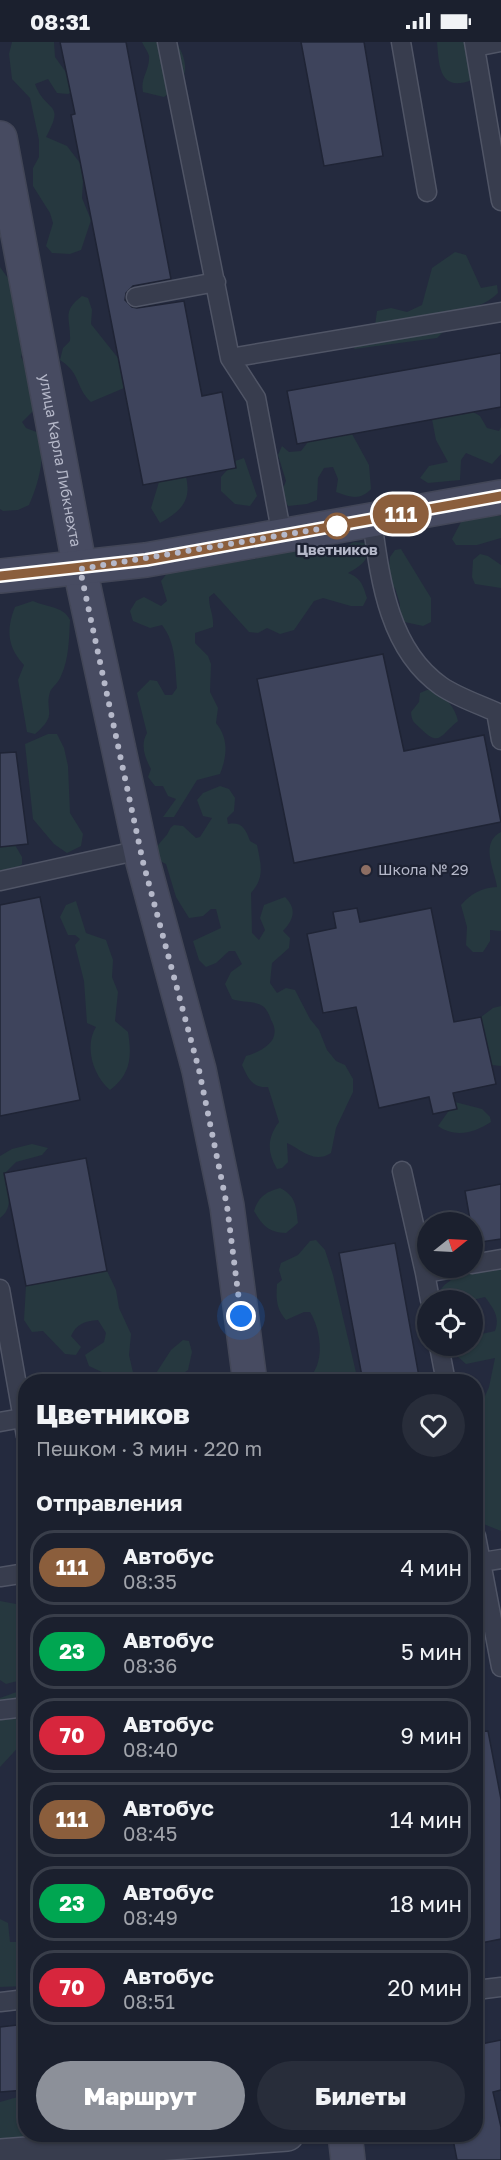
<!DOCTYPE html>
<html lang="ru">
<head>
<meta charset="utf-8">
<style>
  :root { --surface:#1b202e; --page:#282d3a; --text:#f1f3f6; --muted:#a0a3aa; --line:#393e4a; --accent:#8c9099 }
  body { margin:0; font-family:"Golos Text",sans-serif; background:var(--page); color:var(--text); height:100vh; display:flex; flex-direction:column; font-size:22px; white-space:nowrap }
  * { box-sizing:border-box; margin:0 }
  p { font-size:20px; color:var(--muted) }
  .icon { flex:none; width:33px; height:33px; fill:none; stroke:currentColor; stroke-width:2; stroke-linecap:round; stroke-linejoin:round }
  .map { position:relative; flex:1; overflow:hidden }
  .details { position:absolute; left:18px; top:1332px; width:465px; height:768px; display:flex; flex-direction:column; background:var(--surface); border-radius:24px; box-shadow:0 2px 4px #0004,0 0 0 2px var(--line) }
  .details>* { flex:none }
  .badge { padding:0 12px; border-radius:20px; font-size:21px; line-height:39px }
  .needle { width:39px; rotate:72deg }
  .controls { position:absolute; left:417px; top:1170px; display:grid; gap:12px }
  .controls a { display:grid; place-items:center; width:66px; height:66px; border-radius:50%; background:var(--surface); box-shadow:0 2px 4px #0004,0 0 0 2px var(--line); font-size:30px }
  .you { position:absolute; width:30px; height:30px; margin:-15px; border:4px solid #fff; border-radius:50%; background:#1a73e8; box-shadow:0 0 0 9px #1a73e833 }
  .map>.badge { position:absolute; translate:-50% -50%; box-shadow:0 0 0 3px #fff }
  h2 { padding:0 18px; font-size:22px; line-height:54px }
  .round { display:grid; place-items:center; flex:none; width:63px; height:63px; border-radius:32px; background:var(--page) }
  .summary { display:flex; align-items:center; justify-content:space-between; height:102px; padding:0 18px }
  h1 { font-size:28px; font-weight:800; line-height:45px }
  .action { display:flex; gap:12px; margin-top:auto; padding:12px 18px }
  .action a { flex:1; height:69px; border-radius:36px; background:var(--accent); color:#fff; font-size:24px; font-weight:800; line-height:69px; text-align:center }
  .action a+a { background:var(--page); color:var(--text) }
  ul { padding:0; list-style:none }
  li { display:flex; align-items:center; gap:18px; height:75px; margin:0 12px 9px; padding:0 6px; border:3px solid var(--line); border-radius:24px }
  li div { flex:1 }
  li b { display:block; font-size:22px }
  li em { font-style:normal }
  li .badge { min-width:66px; font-weight:700; text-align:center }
  .status { display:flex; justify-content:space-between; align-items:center; height:42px; padding:0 30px; background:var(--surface); direction:ltr }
  .status svg { height:16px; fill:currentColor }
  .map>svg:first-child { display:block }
  .green { fill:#26383f }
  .building { fill:#3e445c; stroke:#1f2435; stroke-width:1.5 }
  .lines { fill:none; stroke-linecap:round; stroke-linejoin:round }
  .lane-casing { stroke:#505566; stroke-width:21 }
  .street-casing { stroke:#505566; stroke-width:36 }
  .secondary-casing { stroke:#424657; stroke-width:36 }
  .lane { stroke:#383d4e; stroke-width:18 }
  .street { stroke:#383d4e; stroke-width:33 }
  .secondary { stroke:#474b61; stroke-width:33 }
  .line-casing { stroke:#fff; stroke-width:14 }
  .line { stroke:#8b5e3c; stroke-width:9 }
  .walk { stroke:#b5b8c9; stroke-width:6; stroke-dasharray:0 10.8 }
  .stop-dot { fill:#fff; stroke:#8b5e3c; stroke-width:3 }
  .education-dot { fill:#8d6e63; stroke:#1d2233; stroke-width:2 }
  .labels { text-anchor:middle; stroke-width:4.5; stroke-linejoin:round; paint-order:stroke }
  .street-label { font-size:15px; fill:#b5b8c9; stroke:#1d2233 }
  .stop-label { font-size:15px; font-weight:bold; fill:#b5b8c9; stroke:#1d2233 }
  .poi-label { font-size:15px; fill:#b5b8c9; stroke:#1d2233; text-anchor:start }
</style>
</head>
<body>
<div class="status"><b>08:31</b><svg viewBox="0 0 49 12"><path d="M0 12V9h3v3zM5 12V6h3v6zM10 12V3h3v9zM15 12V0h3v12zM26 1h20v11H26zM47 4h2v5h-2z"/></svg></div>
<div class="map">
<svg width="501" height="2118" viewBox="0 0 501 2118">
  <rect width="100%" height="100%" fill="#242a3e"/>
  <path class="green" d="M12 0H54L55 15 78 47 68 52 57 51 48 37 35 42C46 72 66 58 46 95L67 104 80 121 83 139 82 156 91 178 81 208 70 212 52 211 46 204 53 181 50 171 33 144V126L39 115V98L30 56 12 37 9 12Z
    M142 0H176C191 24 188 40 164 55L143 50C140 36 150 28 149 14 148 9 144 5 142 0Z
    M437 0H474L472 38C439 51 439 23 437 0Z
    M455 210 466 213 481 246 497 243 498 251C481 268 457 267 436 281L443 290 437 296 354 307 358 298 374 292 377 269 391 266 407 270 422 263 432 226Z
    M0 225 22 256 27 295 21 315 30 331 37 365 22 380 26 386 39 391C46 414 39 440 29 463L18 468 3 469 0 467Z
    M82 254 88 256 92 268 91 282 118 316 124 346 91 360C75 345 81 331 60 318L63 306 70 299C71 276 61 270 82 254Z
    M473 370 480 374 487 386 499 389 501 385V412L492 422 466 411 461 418 460 438 428 441 420 436 429 424 448 420 436 398 432 377Z
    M352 392 369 423 371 447C360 459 350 455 336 450L338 437 333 425 324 426 318 436 317 458 307 462 288 464 281 451 286 439 278 413 282 404 289 410 301 409 308 400Z
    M244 416 257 454 250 464 235 462 221 449V435L228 427 236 426 235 419Z
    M186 435C192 459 180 470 160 481L151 466 159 440Z
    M468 474H501V496L477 503H456L452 497 461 480Z
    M354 500 366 501C371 518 362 523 348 531 361 536 363 543 367 556L363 564H351L323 556 314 559 294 588 280 592 267 586 258 591 249 590 214 551 209 555C209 567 214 573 213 585L195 591V601L208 614 211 622 210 650 218 666 216 681C229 697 227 714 220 732L197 738 174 775H163L176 757 168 754 163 744H155L148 735 151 727C145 716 140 703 147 691L137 651 150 638 157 639 165 653H172L177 646C175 624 176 601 162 583L150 586 133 579 130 569 136 559 144 555 161 564 167 559 161 539 168 530 256 517 265 508 329 502 342 506Z
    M401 507 431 556V580L423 584 400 579V562L395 546 387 543 390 515 395 508Z
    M480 512 488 514 501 523V546L475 542 472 535 473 518Z
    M33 559C45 565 64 564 70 578 69 597 69 617 61 634 59 640 52 645 50 650 44 670 59 671 35 692L27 690 18 638 24 623C7 605 6 587 15 565Z
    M427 648H435C446 656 455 665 458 679 440 693 440 706 420 686 413 679 412 680 411 670L419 660 420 651Z
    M48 692H57L64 706 68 724 70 771 83 792 81 804 67 811 54 802 33 777 25 702Z
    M220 744 229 747 235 756 234 769 227 776 228 782C242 780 245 786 250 799L257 803C261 823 265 835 251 851L252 891 259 898 265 888 260 876 264 863 285 855C297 867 294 877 283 889L290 896 289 906 272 921 270 941 277 951 286 946 295 948 310 977 319 988 327 1008 336 1019 345 1023 353 1037V1050L336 1086 331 1111C314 1122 302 1108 287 1101L288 1120 282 1126 277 1127C267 1110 267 1096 279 1080L268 1045C252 1046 248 1036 242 1023L246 1014C263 1009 283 998 271 978 270 974 267 968 264 965 256 958 242 961 232 957L225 942 231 930 242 922 235 909H229L216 921 206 925 199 918 193 899 221 886 216 867H211L203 874 189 876 176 855 166 822C149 814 156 805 165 795 170 790 168 787 174 783L183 784 196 796 200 795 212 776 203 774 197 758 203 751Z
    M501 790V889L490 888V899L483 910H473L466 903 467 885 461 863C472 851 481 846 497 845 495 829 479 801 501 790Z
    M15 803 22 815V822L12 831H0V805Z
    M76 859 86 891 106 898 113 918 112 935 118 950 115 979 128 990C132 1014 131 1032 110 1048 93 1034 84 1004 96 985L87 981 84 939 75 903 80 897 75 893H68L60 875 66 863Z
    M501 964V1024L492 1023 481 975 493 966Z
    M455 1060 482 1067 490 1075 491 1080C474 1091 455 1096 438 1084Z
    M32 1102 48 1106 42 1113 16 1120 5 1131C7 1146 15 1166 0 1176V1114L12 1107Z
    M280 1146C296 1154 296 1164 298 1181L286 1191C268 1190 263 1184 254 1169 259 1154 266 1150 280 1146Z
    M316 1198 325 1208 333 1233 358 1339H283L290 1333 310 1335C325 1319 321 1288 310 1270H304L286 1278C276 1267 276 1256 277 1242L282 1238 279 1228 281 1221 298 1213 310 1199Z
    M501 1219V1489L476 1479V1384L480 1385V1365L489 1345 495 1316 466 1322 457 1314 455 1304H472L473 1288 477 1293 495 1289C500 1275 494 1267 485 1255L472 1258H438C439 1232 477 1231 496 1228Z
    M107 1229 116 1248 119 1266 131 1292 129 1313 135 1339H107L106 1332 89 1324 85 1313 104 1300 106 1291 98 1278C85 1279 76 1282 71 1294L81 1305 76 1313 65 1312 43 1289 32 1290 24 1278 26 1244Z
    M183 1298 189 1299 192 1310 188 1328 172 1339H151L171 1308Z
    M47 1331 60 1336 61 1339H37L38 1334Z
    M0 1559 16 1562C27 1580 19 1578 22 1594 25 1608 26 1621 25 1637L6 1642 0 1638Z
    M25 1647V1698L0 1725V1656Z
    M0 1877 8 1881 10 1900H25V1944L0 1945Z
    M25 2053 26 2092 99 2093 0 2101V2060Z"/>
  <path class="building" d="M60 0H126L171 237 133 244 126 251 125 258 132 265 137 266 184 259 202 354 222 350 236 426 143 443 71 73 75 72Z
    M301 0H364L383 114 324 124Z
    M501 311V365L297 402 287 349Z
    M383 612 404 709 484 693 501 780 294 821 257 637Z
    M16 710 28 802 0 805V711Z
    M40 855 80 1058 0 1074V863Z
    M357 866 360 880 431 866 454 980 481 975 496 1042 453 1051 457 1067 433 1072 429 1055 379 1066 356 965 323 971 307 892 336 886 333 870Z
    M86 1116 107 1229 26 1244 4 1131Z
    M501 1142V1197L474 1201 465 1149Z
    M395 1201 420 1340H363L339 1211Z
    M488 1689 501 1757V1897L476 1902V1690Z
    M26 1982V2048L0 2050V1985Z
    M501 1998V2048L493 2050 501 2085V2118H457L452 2092H476V2003Z"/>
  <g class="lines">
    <defs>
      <path id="lane" d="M167 0 230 316 256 356 282 494
        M401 0 427 150
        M474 0 501 159
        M475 5 500 0
        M136 255 216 240
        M230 316 501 270
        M372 478C380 536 388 607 441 644 457 655 478 662 496 670L501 698
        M0 839 140 808
        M402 1129 425 1231
        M472 1222 501 1217
        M0 1247 26 1394
        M430 1258 425 1231 455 1226
        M439 1304 446 1340
        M0 1380 22 1376
        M476 1494 501 1625
        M476 1521 501 1517
        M0 1535 26 1531
        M0 1668 26 1665
        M476 1948 501 1945
        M0 1960 26 1957"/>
      <path id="street" d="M0 2114 287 2092"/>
      <g id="secondary">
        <path id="s1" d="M0 96 80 527 143 820 199 1028 227 1164 250 1340"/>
        <path d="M0 534 146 518 501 455"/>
        <path d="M345 2092 348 2118"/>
      </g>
    </defs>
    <use href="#lane" class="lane-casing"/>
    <use href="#street" class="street-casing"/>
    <use href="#secondary" class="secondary-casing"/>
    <use href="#lane" class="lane"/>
    <use href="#street" class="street"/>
    <use href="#secondary" class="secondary"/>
  </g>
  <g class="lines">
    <defs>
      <path id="line" d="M0 534 146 518 501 454"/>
    </defs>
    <use href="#line" class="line-casing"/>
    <use href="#line" class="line"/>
    <path class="walk" d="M241 1274 227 1164 199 1028 143 820 80 527 337 484"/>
  </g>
  <circle class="stop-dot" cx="337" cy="484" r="12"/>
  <circle class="education-dot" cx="366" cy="828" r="6"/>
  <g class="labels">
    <g class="street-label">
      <text dy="5" stroke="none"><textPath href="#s1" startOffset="328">улица Карла Либкнехта</textPath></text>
    </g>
    <g class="stop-label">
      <text x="337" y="513">Цветников</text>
    </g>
    <g class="poi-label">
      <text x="378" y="833">Школа № 29</text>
    </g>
  </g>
</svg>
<div class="controls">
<a><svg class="needle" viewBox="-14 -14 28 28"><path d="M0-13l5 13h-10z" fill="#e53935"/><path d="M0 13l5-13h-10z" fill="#a0a3aa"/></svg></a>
<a><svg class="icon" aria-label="locate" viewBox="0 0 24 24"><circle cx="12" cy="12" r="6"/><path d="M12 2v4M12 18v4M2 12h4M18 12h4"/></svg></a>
</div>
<div class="you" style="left:241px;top:1274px"></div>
<b class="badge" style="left:401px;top:472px;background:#8b5e3c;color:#fff">111</b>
<section class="details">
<div class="summary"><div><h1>Цветников</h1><p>Пешком · 3 мин · 220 m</p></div><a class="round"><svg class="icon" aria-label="heart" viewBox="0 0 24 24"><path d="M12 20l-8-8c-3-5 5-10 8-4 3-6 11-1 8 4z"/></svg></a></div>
<h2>Отправления</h2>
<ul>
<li><span class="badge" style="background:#8b5e3c;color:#fff">111</span><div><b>Автобус</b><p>08:35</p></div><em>4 мин</em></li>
<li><span class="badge" style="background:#00a651;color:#fff">23</span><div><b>Автобус</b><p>08:36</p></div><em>5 мин</em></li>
<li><span class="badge" style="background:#d7263d;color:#fff">70</span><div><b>Автобус</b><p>08:40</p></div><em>9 мин</em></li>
<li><span class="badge" style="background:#8b5e3c;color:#fff">111</span><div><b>Автобус</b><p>08:45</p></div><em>14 мин</em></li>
<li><span class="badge" style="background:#00a651;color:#fff">23</span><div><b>Автобус</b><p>08:49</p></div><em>18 мин</em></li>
<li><span class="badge" style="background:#d7263d;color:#fff">70</span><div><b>Автобус</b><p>08:51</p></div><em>20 мин</em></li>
</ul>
<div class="action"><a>Маршрут</a><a>Билеты</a></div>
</section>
</div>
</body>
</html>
